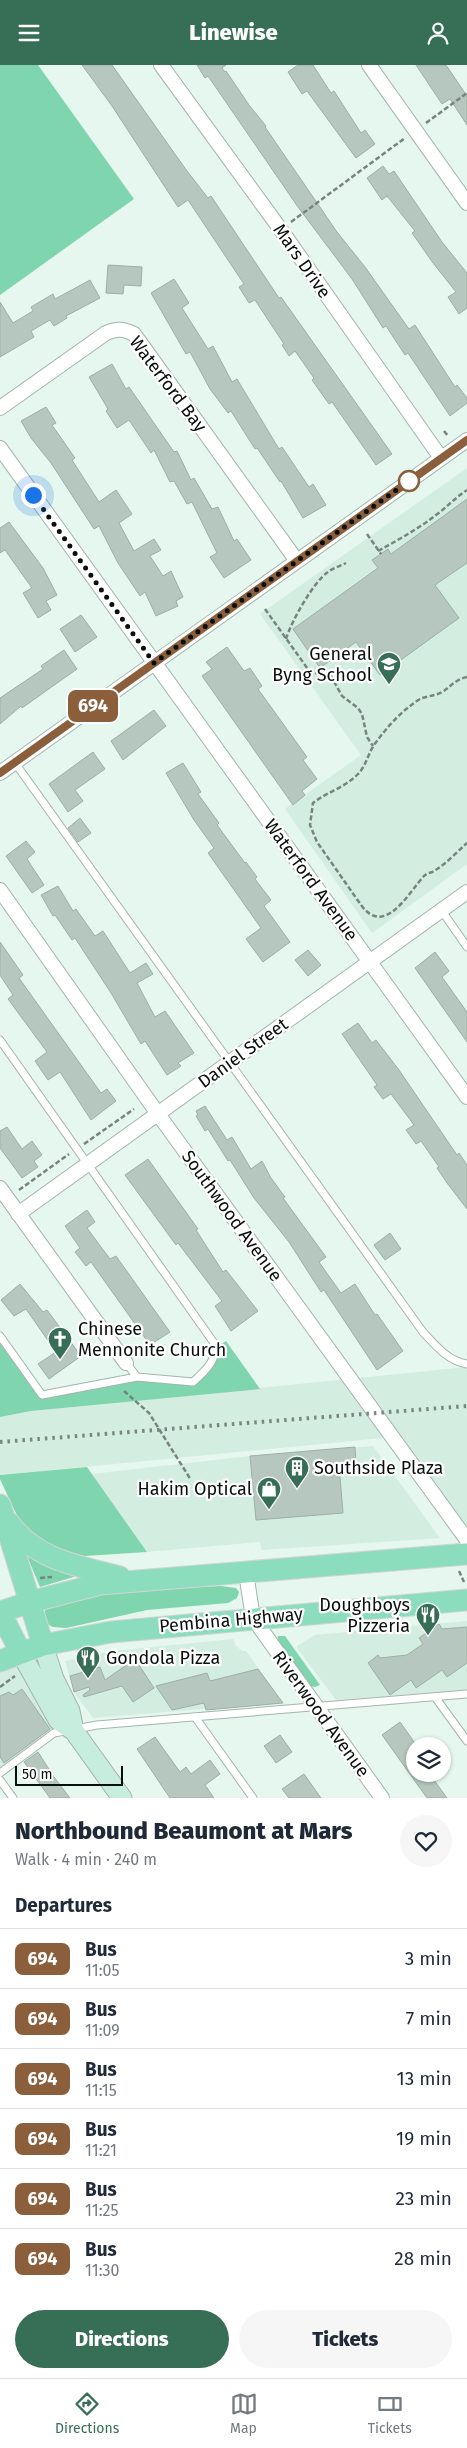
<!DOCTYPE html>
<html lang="en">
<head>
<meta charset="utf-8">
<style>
  :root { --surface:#fff; --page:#f6f6f7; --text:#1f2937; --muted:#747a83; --line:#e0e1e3; --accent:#366e56 }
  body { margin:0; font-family:"Fira Sans",sans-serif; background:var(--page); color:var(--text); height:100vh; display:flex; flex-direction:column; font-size:19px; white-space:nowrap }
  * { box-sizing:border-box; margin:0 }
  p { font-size:16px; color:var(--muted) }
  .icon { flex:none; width:28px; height:28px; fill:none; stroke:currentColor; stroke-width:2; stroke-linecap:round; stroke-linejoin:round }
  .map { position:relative; height:1733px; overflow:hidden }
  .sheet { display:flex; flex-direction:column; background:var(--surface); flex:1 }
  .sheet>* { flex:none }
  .badge { padding:0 10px; border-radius:8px; font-size:18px; line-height:32px }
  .controls { position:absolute; left:406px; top:1672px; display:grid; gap:10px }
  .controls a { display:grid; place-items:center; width:45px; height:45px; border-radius:50%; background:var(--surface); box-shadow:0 1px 4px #0004; font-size:25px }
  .scale { position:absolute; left:15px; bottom:12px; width:108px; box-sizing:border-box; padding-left:5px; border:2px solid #090f0c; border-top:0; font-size:14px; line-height:18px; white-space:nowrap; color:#090f0c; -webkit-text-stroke:4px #fff; paint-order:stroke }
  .you { position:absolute; width:25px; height:25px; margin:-12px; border:4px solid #fff; border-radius:50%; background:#1a73e8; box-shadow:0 0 0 8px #1a73e833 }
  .map>.badge { position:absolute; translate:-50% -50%; box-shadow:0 0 0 2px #fff }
  h2 { padding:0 15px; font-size:19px; line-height:45px }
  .round { display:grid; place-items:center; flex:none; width:52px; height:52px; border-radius:26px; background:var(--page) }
  .head { display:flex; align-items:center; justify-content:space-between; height:85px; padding:0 15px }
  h1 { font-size:24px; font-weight:800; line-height:38px }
  .action { display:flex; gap:10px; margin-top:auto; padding:10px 15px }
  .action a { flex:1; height:58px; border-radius:30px; background:var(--accent); color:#fff; font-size:20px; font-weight:800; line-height:58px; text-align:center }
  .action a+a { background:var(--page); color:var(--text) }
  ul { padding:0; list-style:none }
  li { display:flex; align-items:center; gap:15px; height:60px; padding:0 15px; border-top:1px solid var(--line) }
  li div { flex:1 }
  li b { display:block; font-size:19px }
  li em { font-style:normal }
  li .badge { min-width:55px; font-weight:700; text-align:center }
  header { display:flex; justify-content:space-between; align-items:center; height:65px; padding:0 15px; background:var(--accent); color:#fff; font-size:22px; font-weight:800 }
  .menu { display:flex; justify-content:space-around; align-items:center; height:70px; border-top:1px solid var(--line); background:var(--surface); font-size:14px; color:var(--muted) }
  .menu a { display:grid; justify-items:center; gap:2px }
  .menu .on { color:var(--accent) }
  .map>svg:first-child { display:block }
  .built { fill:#d3ede0 }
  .green { fill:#7fd5ae }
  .building { fill:#b5c7be; stroke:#9eafa6 }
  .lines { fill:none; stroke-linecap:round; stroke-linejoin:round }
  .lane-casing { stroke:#a4b5ac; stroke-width:9 }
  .street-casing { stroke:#a4b5ac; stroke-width:16 }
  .secondary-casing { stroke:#a4b5ac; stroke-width:21 }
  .primary-casing { stroke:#d3d4d3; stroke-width:23 }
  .path { stroke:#78847e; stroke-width:2.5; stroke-dasharray:5 2.5; stroke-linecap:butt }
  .lane { stroke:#fff; stroke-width:7 }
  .street { stroke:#fff; stroke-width:14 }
  .secondary { stroke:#c6edde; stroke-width:19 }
  .primary { stroke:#8cdcbe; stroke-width:21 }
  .rail { stroke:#7a8680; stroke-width:4; stroke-dasharray:2.5 5; stroke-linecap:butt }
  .line-casing { stroke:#fff; stroke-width:11 }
  .line { stroke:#8b5e3c; stroke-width:8 }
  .walk { stroke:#090f0c; stroke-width:5; stroke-dasharray:0 9 }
  .stop-dot { fill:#fff; stroke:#8b5e3c; stroke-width:2.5 }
  .labels { text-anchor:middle; stroke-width:4.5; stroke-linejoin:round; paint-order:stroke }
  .street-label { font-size:18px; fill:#090f0c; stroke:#fff }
  .poi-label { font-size:18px; fill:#090f0c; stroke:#fff; text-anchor:end }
</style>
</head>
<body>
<header><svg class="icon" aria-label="menu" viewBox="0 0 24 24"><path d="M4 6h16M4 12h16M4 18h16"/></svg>Linewise<svg class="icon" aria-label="person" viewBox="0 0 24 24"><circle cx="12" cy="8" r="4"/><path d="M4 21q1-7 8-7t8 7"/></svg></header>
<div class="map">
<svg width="467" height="1733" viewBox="0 0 467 1733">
  <rect width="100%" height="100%" fill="#e5f7ee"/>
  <path class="built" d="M467 403V799L372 868 285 744 361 690 260 549Z
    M467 1302V1474L392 1372 0 1410V1352L31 1346Z
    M373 1381 440 1473 262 1485 260 1477 147 1487 92 1409 250 1391Z
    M467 1556V1625L336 1635 297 1583V1581L315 1570Z
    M234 1574 235 1580 242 1586H246L278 1631 279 1638 93 1653 74 1627 65 1596 113 1586Z
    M21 1588 58 1655 54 1668 0 1708V1596Z"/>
  <path class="green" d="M0 0H38L134 134 0 230Z
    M0 1273 42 1330 137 1312 193 1317 209 1304 216 1283 226 1276 260 1324 31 1346 0 1352Z
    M87 1402 147 1487 85 1491 42 1481 18 1453 0 1414V1410Z
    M25 1486 77 1511 40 1522Z
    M221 1521 236 1523 239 1527 237 1533 228 1538 147 1545 66 1563 53 1562 45 1558V1545C89 1525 172 1524 221 1521Z
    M278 1571H285L320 1620 315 1622 308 1621 278 1578Z"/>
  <path class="building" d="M82 0H112L187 106 208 133 211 131 279 233 281 232 392 389 376 400 332 337 329 339 312 315 314 313 295 286 289 291 282 280 284 279 255 235 249 238 239 222 244 219 188 135 178 142 112 41Z
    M197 0H226L222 3 225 7 226 6 249 40 266 61 265 62 337 167 365 202 409 264 415 260 455 322 457 320 467 333V338L450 351 408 288 405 290 386 261 383 263 352 214 298 142 208 11 205 13Z
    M298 0H313L331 28 334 26 361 68 365 65 375 79 356 93 307 26 302 29 288 7Z
    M416 0H446L467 31V60L450 34 442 39Z
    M383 101 389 109 394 106 442 177 467 208V243L459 249 448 232 456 227 433 198 412 168 415 166 387 131 382 135 367 113Z
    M108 200 142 202 141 221 124 220 123 229 106 228Z
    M174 214 189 238 182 243 208 284 213 281 232 317 237 314 279 384 282 382 309 422 313 419 326 440 303 453 281 416 280 417 257 383 255 384 231 346 228 348 210 324 190 287 186 289 151 228Z
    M90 215 100 233 66 251 67 253 54 261 50 255 31 266 34 272 0 292V237L13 258 33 246 31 242 53 229 55 234Z
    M112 299 126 324 129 322 174 387 177 386 191 415 194 413 212 444 218 442 234 476 237 474 251 495 224 513 210 492 217 488 192 437 187 439 174 416 170 417 154 385 151 388 129 355 117 363 106 346 108 344 89 312Z
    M46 342 56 358 52 360 75 393 72 395 99 437 116 425 132 449 119 458 134 486 154 474 161 485 150 491 163 511 171 506 183 532 176 536 178 541 156 551 145 527 140 531 118 498 99 461 94 464 51 398 31 373 21 356Z
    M467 434V498L435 520 459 553 380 610 356 577 320 603 293 564 378 503 372 495 388 484 391 489Z
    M9 457 43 503 57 530 46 536 51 545 38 553 23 528 32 523 5 485 0 488V463Z
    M81 550 97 572 75 587 60 564Z
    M227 582 244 606 250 603 262 621 258 624 307 692 303 695 317 714 302 726 305 730 293 740 202 611 212 604 206 597Z
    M64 585 77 604 22 643 21 641 0 659V633L43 604 41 601Z
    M154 645 166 661 123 695 111 676Z
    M93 687 105 704 75 725 83 736 68 747 49 719Z
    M183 698 201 727 198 729 219 758 217 760 245 798 246 797 257 812 255 814 271 835 264 841 290 877 263 897 246 874 261 863 208 788 214 783 194 755 166 708Z
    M80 753 91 768 78 777 68 763Z
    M26 776 35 787 27 794 44 820 32 828 6 791Z
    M58 821 73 846 76 844 95 871 103 866 130 908 146 898 153 909 137 918 155 952 165 946 194 988 178 998 181 1001 167 1010 145 976 141 979 111 928 75 873 72 875 55 850 53 851 41 830Z
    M0 877 23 910 19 913 81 1000 101 1028 107 1024 116 1036 91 1055 60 1007 48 1015 35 996 47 987 8 934 13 930 0 910Z
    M308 885 321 900 308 911 295 895Z
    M435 887 449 906 442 912 467 947V977L415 903Z
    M358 958 372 978 376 975 399 1005 457 1090 459 1088 467 1100V1144L447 1118 437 1103 439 1102 421 1076 416 1079 406 1065 414 1060 391 1029 383 1034 374 1022 377 1020 342 969Z
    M205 1041 227 1075 232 1072 251 1104 262 1096 271 1113 285 1132 283 1133 326 1192 319 1197 341 1228 355 1219 375 1250 377 1249 403 1286 377 1305 324 1225 321 1227 289 1177 254 1133 230 1095 228 1096 208 1064 205 1066 196 1051 198 1050 196 1046Z
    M7 1062 22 1084 32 1076 42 1090 34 1096 38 1102 22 1113 0 1083V1066Z
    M148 1094 198 1164 196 1165 223 1207 226 1205 258 1246 231 1266 215 1241 222 1236 178 1178 176 1180 125 1110Z
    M87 1145 95 1157 87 1163 110 1194 116 1191 170 1267 150 1280 91 1197 86 1201 75 1187 80 1183 65 1161Z
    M390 1168 401 1184 385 1195 374 1180Z
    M20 1219 43 1247 47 1245 81 1291 49 1314 38 1299 56 1287 26 1244 14 1251 1 1235Z
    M355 1382 356 1399 339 1400 343 1448 256 1455 250 1391Z
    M439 1559 442 1564 467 1562V1598L447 1612 442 1605 416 1623 411 1615 390 1630 368 1598 378 1590 380 1593 407 1590 423 1579 419 1573Z
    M135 1594 154 1623 133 1637 122 1621 84 1632 83 1630 90 1625 89 1622 74 1627 70 1611 100 1602 105 1615Z
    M258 1604 283 1638 206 1645 204 1638 172 1645 156 1621 207 1608 210 1616Z
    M22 1624 50 1664 4 1698 0 1692V1631L9 1627 13 1630Z
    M400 1657 417 1681H415V1709H443L434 1715 447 1733H427L382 1670Z
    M280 1670 292 1687 276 1698 264 1681Z
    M155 1672 180 1707 186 1702 191 1709 210 1695 220 1709 205 1720 214 1733H170L137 1684Z
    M38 1687 54 1712 70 1733H50L24 1697Z
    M304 1709 321 1733H289L282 1724Z"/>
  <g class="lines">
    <defs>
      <path id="lane" d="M15 698 423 1267C436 1281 448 1296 467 1299
        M442 846 467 882
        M0 975 214 1278C219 1294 204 1307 193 1317L137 1312
        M0 1271 42 1330 137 1312 126 1298
        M435 1632 467 1676
        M195 1652 253 1733
        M0 1708 54 1668 97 1660 467 1629
        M0 1715 13 1733"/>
      <path id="street" d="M161 0 281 165 441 393
        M369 0 467 138
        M0 343 106 268C117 263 124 264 134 269L297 496
        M0 383 467 1032
        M0 708 467 375
        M0 825 158 1049 467 1475
        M0 1123 126 1298
        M18 1149 467 827
        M246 1508 253 1553 382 1733"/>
      <path id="secondary" d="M43 1580 54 1614 70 1646 74 1666
        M21 1588 58 1655 74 1666 122 1733"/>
      <path id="primary" d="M0 1440 43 1580
        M9 1458C36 1495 78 1501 120 1512
        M0 1547 30 1537 100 1519 467 1489
        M0 1547 21 1588
        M0 1596 43 1580 111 1567 467 1535"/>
    </defs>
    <use href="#lane" class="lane-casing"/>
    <use href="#street" class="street-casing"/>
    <use href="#secondary" class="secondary-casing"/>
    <use href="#primary" class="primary-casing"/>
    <path class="path" d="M426 58 467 28
      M291 157 405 73
      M444 366 448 371
      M367 469 381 489
      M378 486C398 475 418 464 436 450 447 442 455 433 467 425
      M265 544 310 607 331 611 342 631 358 643 362 649 367 672 373 681
      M286 574C291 557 314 516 328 507 333 503 340 501 346 498
      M467 612C454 615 451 622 442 627 435 631 426 631 420 634 401 646 387 662 374 680 368 689 366 701 358 709 346 722 327 727 313 738L310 760 317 777 361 840C385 873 409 827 424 811 427 808 431 808 434 806 446 799 457 787 467 778
      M84 1079 134 1044
      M19 1125 69 1089
      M124 1326 149 1348 191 1415
      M459 1506 464 1517
      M40 1513 52 1512
      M0 1622 15 1611"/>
    <use href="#lane" class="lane"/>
    <use href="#street" class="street"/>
    <use href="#secondary" class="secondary"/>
    <use href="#primary" class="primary"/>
    <path class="rail" d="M0 1377 467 1341"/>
  </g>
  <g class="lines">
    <defs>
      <path id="line" d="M0 708 467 375"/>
    </defs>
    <use href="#line" class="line-casing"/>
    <use href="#line" class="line"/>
    <path class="walk" d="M33 430 154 598 409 416"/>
  </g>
  <defs>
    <symbol id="school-pin" viewBox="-11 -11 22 30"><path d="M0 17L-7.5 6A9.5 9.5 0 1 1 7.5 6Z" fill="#366e56" stroke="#fff"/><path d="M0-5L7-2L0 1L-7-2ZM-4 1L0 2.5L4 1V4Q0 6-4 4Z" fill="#fff"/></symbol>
    <symbol id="church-pin" viewBox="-11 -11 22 30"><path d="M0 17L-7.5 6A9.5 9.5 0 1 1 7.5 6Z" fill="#366e56" stroke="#fff"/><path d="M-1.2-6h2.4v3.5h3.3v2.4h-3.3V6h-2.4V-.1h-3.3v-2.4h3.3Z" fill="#fff"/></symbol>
    <symbol id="building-pin" viewBox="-11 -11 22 30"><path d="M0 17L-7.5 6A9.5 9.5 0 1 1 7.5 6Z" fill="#366e56" stroke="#fff"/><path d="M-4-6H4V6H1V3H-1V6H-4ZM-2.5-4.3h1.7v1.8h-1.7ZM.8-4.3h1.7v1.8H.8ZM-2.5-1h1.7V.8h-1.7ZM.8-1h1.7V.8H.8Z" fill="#fff"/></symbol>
    <symbol id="shop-pin" viewBox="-11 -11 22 30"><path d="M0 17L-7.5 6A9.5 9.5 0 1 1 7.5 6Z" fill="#366e56" stroke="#fff"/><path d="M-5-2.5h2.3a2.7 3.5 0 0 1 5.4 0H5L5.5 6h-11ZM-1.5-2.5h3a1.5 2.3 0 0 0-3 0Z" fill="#fff"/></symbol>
    <symbol id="restaurant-pin" viewBox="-11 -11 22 30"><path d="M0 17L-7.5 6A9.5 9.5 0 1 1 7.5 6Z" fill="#366e56" stroke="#fff"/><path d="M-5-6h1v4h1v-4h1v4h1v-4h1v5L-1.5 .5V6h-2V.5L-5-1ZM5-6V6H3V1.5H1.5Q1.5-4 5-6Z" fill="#fff"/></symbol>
  </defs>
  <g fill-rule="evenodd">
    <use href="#school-pin" x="375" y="585" width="28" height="38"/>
    <use href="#church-pin" x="46" y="1260" width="28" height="38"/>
    <use href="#building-pin" x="283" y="1389" width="28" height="38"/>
    <use href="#shop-pin" x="255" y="1410" width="28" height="38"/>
    <use href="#restaurant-pin" x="414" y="1536" width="28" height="38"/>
    <use href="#restaurant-pin" x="74" y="1579" width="28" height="38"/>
  </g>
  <circle class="stop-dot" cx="409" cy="416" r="10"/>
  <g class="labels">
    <g class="street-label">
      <text transform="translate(302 196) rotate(55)" y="6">Mars Drive</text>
      <text transform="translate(168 319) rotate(53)" y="6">Waterford Bay</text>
      <text transform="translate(311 815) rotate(54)" y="6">Waterford Avenue</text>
      <text transform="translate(243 988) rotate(-36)" y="6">Daniel Street</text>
      <text transform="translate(232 1151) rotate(54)" y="6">Southwood Avenue</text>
      <text transform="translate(231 1555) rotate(-5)" y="6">Pembina Highway</text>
      <text transform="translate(321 1649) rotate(54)" y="6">Riverwood Avenue</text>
    </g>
    <g class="poi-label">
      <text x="372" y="595">General<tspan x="372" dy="21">Byng School</tspan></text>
      <text x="78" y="1270" text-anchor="start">Chinese<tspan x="78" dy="21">Mennonite Church</tspan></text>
      <text x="314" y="1409" text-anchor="start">Southside Plaza</text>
      <text x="252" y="1430">Hakim Optical</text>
      <text x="410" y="1546">Doughboys<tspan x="410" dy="21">Pizzeria</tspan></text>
      <text x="106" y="1599" text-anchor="start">Gondola Pizza</text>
    </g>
  </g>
</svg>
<div class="controls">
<a><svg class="icon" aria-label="layers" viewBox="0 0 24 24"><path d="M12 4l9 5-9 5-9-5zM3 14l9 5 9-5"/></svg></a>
</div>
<div class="scale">50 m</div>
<div class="you" style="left:33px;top:430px"></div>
<b class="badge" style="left:93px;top:641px;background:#8b5e3c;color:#fff">694</b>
</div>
<section class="sheet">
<div class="head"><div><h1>Northbound Beaumont at Mars</h1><p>Walk · 4 min · 240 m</p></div><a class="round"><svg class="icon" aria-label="heart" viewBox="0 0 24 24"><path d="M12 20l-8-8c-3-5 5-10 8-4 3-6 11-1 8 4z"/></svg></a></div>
<h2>Departures</h2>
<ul>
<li><span class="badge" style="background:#8b5e3c;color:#fff">694</span><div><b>Bus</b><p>11:05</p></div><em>3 min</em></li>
<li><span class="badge" style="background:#8b5e3c;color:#fff">694</span><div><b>Bus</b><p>11:09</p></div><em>7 min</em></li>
<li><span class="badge" style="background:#8b5e3c;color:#fff">694</span><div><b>Bus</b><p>11:15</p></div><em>13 min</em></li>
<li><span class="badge" style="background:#8b5e3c;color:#fff">694</span><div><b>Bus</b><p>11:21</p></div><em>19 min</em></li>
<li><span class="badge" style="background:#8b5e3c;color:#fff">694</span><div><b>Bus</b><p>11:25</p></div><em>23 min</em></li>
<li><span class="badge" style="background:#8b5e3c;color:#fff">694</span><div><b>Bus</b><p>11:30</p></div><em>28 min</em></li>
</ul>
<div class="action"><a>Directions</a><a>Tickets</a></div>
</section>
<nav class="menu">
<a class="on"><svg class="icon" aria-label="directions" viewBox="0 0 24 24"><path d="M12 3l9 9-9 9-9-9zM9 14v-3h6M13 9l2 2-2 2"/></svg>Directions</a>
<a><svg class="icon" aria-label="map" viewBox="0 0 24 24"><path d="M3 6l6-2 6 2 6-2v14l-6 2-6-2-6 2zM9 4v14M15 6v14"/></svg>Map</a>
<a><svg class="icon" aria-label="tickets" viewBox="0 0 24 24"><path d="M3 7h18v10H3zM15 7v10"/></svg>Tickets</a>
</nav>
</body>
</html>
